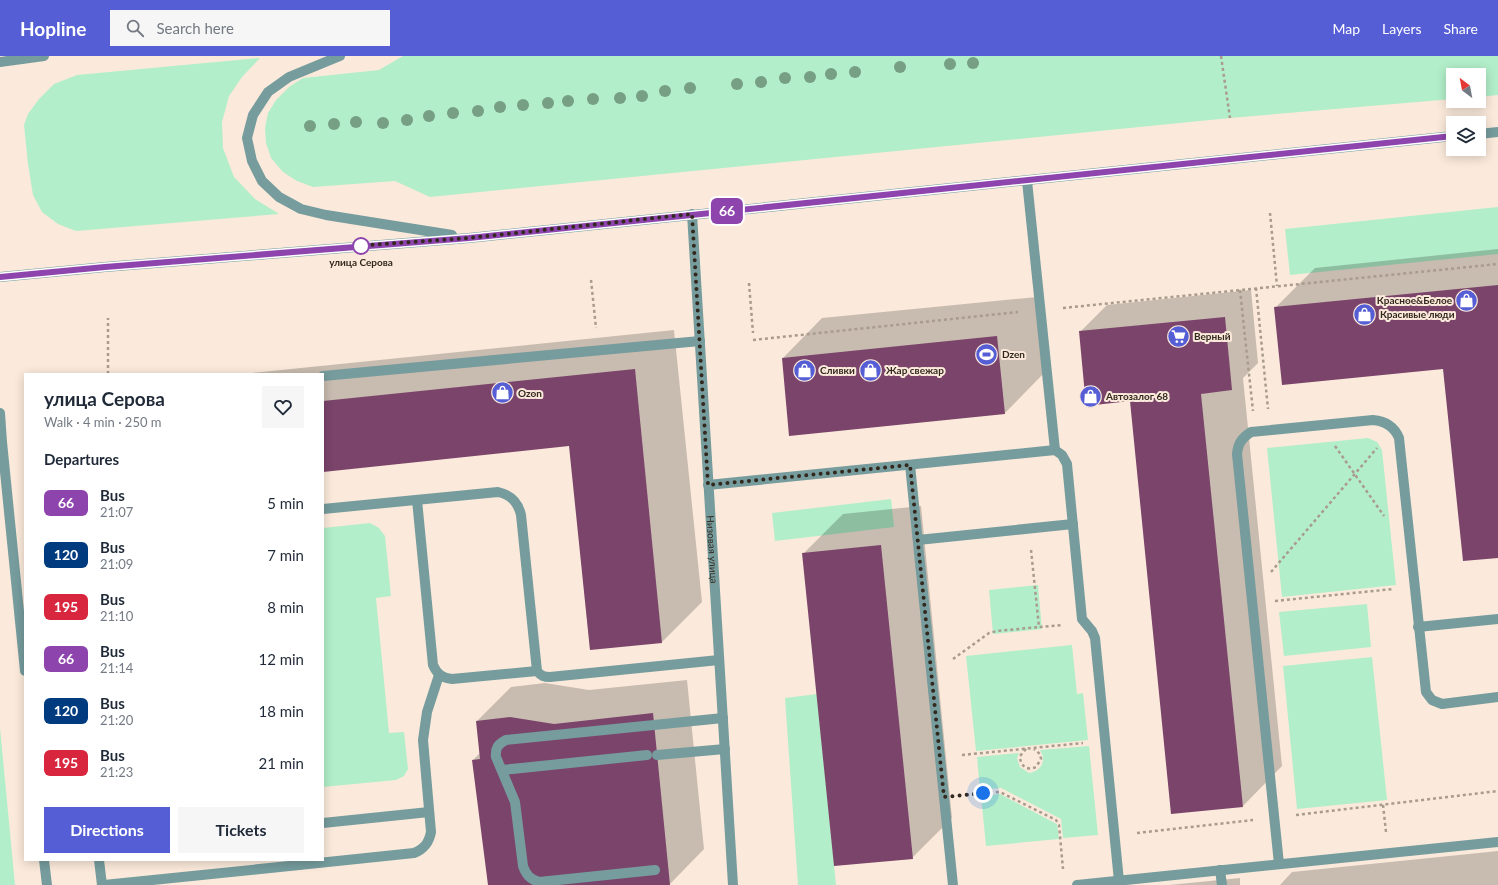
<!DOCTYPE html>
<html lang="en">
<head>
<meta charset="utf-8">
<style>
  :root { --surface:#fff; --page:#f6f6f7; --text:#1f2937; --muted:#747a83; --accent:#565ed5 }
  body { margin:0; font-family:Lato,sans-serif; background:var(--page); color:var(--text); height:100vh; display:flex; flex-direction:column; font-size:15px; white-space:nowrap }
  * { box-sizing:border-box; margin:0 }
  p { font-size:13px; color:var(--muted) }
  .icon { flex:none; width:22px; height:22px; fill:none; stroke:currentColor; stroke-width:2; stroke-linecap:round; stroke-linejoin:round }
  .map { position:relative; flex:1; overflow:hidden }
  .side { position:absolute; left:24px; top:317px; width:300px; height:488px; display:flex; flex-direction:column; background:var(--surface); border-radius:0px; box-shadow:0 2px 10px #0003 }
  .side>* { flex:none }
  .badge { padding:0 8px; border-radius:6px; font-size:14px; line-height:26px }
  .needle { width:26px; rotate:328deg }
  .buttons { position:absolute; left:1446px; top:12px; display:grid; gap:8px }
  .buttons a { display:grid; place-items:center; width:40px; height:40px; border-radius:0px; background:var(--surface); box-shadow:0 2px 10px #0003; font-size:20px }
  .you { position:absolute; width:20px; height:20px; margin:-10px; border:3px solid #fff; border-radius:50%; background:#1a73e8; box-shadow:0 0 0 6px #1a73e833 }
  .map>.badge { position:absolute; translate:-50% -50%; box-shadow:0 0 0 2px #fff }
  h2 { padding:0 20px; font-size:15px; line-height:36px }
  .round { display:grid; place-items:center; flex:none; width:42px; height:42px; border-radius:0px; background:var(--page) }
  .summary { display:flex; align-items:center; justify-content:space-between; height:68px; padding:0 20px }
  h1 { font-size:19px; font-weight:700; line-height:30px }
  .cta { display:flex; gap:8px; margin-top:auto; padding:8px 20px }
  .cta a { flex:1; height:46px; border-radius:0px; background:var(--accent); color:#fff; font-size:16px; font-weight:700; line-height:46px; text-align:center }
  .cta a+a { background:var(--page); color:var(--text) }
  ul { padding:0; list-style:none }
  li { display:flex; align-items:center; gap:12px; height:52px; padding:0 20px }
  li div { flex:1 }
  li b { display:block; font-size:15px }
  li em { font-style:normal }
  li .badge { min-width:44px; font-weight:700; text-align:center }
  header { display:flex; align-items:center; gap:24px; box-sizing:border-box; height:56px; padding:0 20px; background:var(--accent); color:#fff }
  header strong { font-size:19px }
  nav { display:flex; gap:22px; margin-inline-start:auto; font-size:14px }
  .search { width:280px; height:36px; background:var(--page); display:flex; align-items:center; gap:10px; box-sizing:border-box; padding:0 14px; border-radius:0px; color:var(--muted); font-size:15px }
  .map>svg:first-child { display:block }
  .green { fill:#b2eec9 }
  .shadow { fill:#0003 }
  .building { fill:#7b446b }
  .lines { fill:none; stroke-linecap:round; stroke-linejoin:round }
  .path { stroke:#a99b8e; stroke-width:2.5; stroke-dasharray:3 3; stroke-linecap:butt }
  .minor { stroke:#769c9d; stroke-width:10 }
  .tree { fill:#779f83 }
  .line-casing { stroke:#fff; stroke-width:9 }
  .line { stroke:#8e44ad; stroke-width:6 }
  .walk { stroke:#32281e; stroke-width:4; stroke-dasharray:0 7.2 }
  .stop-dot { fill:#fff; stroke:#8e44ad; stroke-width:2 }
  .labels { text-anchor:middle; stroke-width:4; stroke-linejoin:round; paint-order:stroke }
  .stop-label { font-size:10px; font-weight:bold; fill:#32281e; stroke:#fbeadb }
  .poi-label { font-size:10px; font-weight:bold; fill:#32281e; stroke:#fbeadb; text-anchor:start }
  .street-label { font-size:10px; fill:#32281e; stroke:#fbeadb }
</style>
</head>
<body>
<header>
<strong>Hopline</strong>
<div class="search"><svg class="icon" aria-label="search" viewBox="0 0 24 24"><circle cx="10" cy="10" r="6"/><path d="M15 15l6 6"/></svg>Search here</div>
<nav><a>Map</a><a>Layers</a><a>Share</a></nav>
</header>
<div class="map">
<svg width="1498" height="829" viewBox="0 0 1498 829">
  <rect width="100%" height="100%" fill="#fbeadb"/>
  <path class="green" d="M403 0H1498V39L1479 41V19H1453V43L1230 62 430 141 395 125 313 131 297 125 283 116 271 102 266 87 265 72 268 57 276 44 289 31 303 22 379 14Z
    M260 2 242 21 229 40 222 66 223 92 234 121 255 143 279 158 76 175 58 168 42 156 33 139 28 108 24 69 28 58 39 43 54 28 77 19Z
    M1498 151V198L1290 219 1285 173Z
    M1368 382 1377 386 1382 394 1396 529 1282 541 1267 392Z
    M891 443 894 471 775 485 772 457Z
    M370 467 379 472 385 480 391 540 376 542 389 677 404 676 408 713 404 720 396 724 323 731V472Z
    M1038 529 1042 573 993 578 989 534Z
    M1367 548 1371 591 1284 600 1279 556Z
    M1072 589 1077 638 1083 637 1088 684 976 695 966 600Z
    M1372 601 1387 744 1297 753 1283 610Z
    M817 638 836 829H798L785 642Z
    M0 672 15 829H0Z
    M1089 690 1098 779 1063 782 1061 763 1001 732 980 734 977 701 1019 697 1017 702 1020 711 1029 717C1041 715 1047 705 1040 694Z
    M1000 738 1057 768 1059 783 986 790 981 740Z"/>
  <path class="shadow" d="M1498 193V501L1444 312 1275 252 1315 212Z
    M1251 234 1258 307 1243 322 1282 710 1243 750 1131 346 1080 276 1107 249Z
    M1037 241 1044 317 1005 357 783 302 822 262Z
    M674 274 702 546 662 586 590 593 570 389 323 414V318H250L252 317Z
    M921 450 952 762 912 802 803 498 843 458Z
    M687 624 704 793 670 828 658 829H489L473 704 480 697 477 665 511 631 545 627 589 634Z
    M1498 795V829H1280L1292 816Z
    M1240 822V829H1169Z"/>
  <path class="building" d="M1498 229V502L1463 505 1443 313 1282 329 1274 251Z
    M1225 261 1232 334 1201 338 1243 751 1171 758 1130 345 1086 350 1079 275Z
    M997 280 1005 358 789 380 782 302Z
    M635 313 662 587 590 594 569 390 323 416V345Z
    M881 489 913 803 834 810 802 497Z
    M653 657 670 829H488L472 704 480 703 476 665 510 661 554 668Z"/>
  <g class="lines">
    <path class="path" d="M1221 0 1230 62
      M1270 157 1277 230
      M591 224 596 272
      M749 227 753 277
      M1256 232 1268 353
      M1240 234 1253 355
      M1063 252 1498 208
      M753 284 1018 256
      M108 318V262
      M1335 390 1384 460
      M1031 494 1039 571 1062 569
      M1271 516 1377 392
      M1275 545 1393 533
      M953 603 989 577 997 575 1039 571
      M1026 693 1020 700C1020 710 1027 715 1036 711L1041 703 1040 698 1034 693
      M962 699 1083 687
      M966 739 1000 736 1056 764 1059 769 1063 813
      M1383 749 1386 776
      M1296 759 1498 735
      M1137 777 1253 764"/>
    <g class="minor">
      <path d="M340 0 289 21 268 36 253 59 247 82 252 105 262 125 279 141 301 153 326 159 452 179"/>
      <path d="M0 6 44 0"/>
      <path d="M1479 78 1498 76"/>
      <path d="M1027 125 1055 394"/>
      <path id="s1" d="M692 158 733 829"/>
      <path d="M0 221 105 211 469 182 1453 80"/>
      <path d="M323 320 700 285"/>
      <path d="M0 357 2 386 25 615"/>
      <path d="M910 409 953 829"/>
      <path d="M708 429 1055 394 1062 399 1067 408 1082 563 1092 575 1095 582 1119 825"/>
      <path d="M417 444 433 609C437 618 442 622 452 623L537 615"/>
      <path d="M323 453 498 436C511 439 518 446 521 459L537 615C541 620 544 621 550 621L719 604"/>
      <path d="M918 484 1073 468"/>
      <path d="M1418 571 1498 563"/>
      <path d="M657 699 725 693"/>
      <path d="M502 714 647 699"/>
      <path d="M323 767 429 756"/>
      <path d="M44 804 47 829"/>
      <path d="M99 804 102 829"/>
      <path d="M1279 808 1237 398C1238 387 1242 382 1251 376L1373 364C1385 365 1394 370 1399 382L1426 636 1432 644 1442 648 1498 641"/>
      <path d="M299 809 414 797C424 793 429 787 431 776L423 684 427 656 439 619"/>
      <path d="M655 814 539 826C530 823 526 819 523 810L515 746 496 701C495 692 498 688 506 684L723 662"/>
      <path d="M1220 814 1222 829"/>
      <path d="M104 829 299 809 298 804"/>
      <path d="M1077 829 1498 786"/>
    </g>
  </g>
  <g class="tree">
    <circle cx="973" cy="7" r="6"/>
    <circle cx="950" cy="8" r="6"/>
    <circle cx="900" cy="11" r="6"/>
    <circle cx="855" cy="16" r="6"/>
    <circle cx="831" cy="18" r="6"/>
    <circle cx="810" cy="21" r="6"/>
    <circle cx="785" cy="22" r="6"/>
    <circle cx="761" cy="26" r="6"/>
    <circle cx="737" cy="28" r="6"/>
    <circle cx="690" cy="32" r="6"/>
    <circle cx="665" cy="35" r="6"/>
    <circle cx="642" cy="40" r="6"/>
    <circle cx="620" cy="42" r="6"/>
    <circle cx="593" cy="43" r="6"/>
    <circle cx="568" cy="45" r="6"/>
    <circle cx="548" cy="47" r="6"/>
    <circle cx="523" cy="49" r="6"/>
    <circle cx="500" cy="51" r="6"/>
    <circle cx="478" cy="55" r="6"/>
    <circle cx="453" cy="57" r="6"/>
    <circle cx="429" cy="60" r="6"/>
    <circle cx="407" cy="64" r="6"/>
    <circle cx="356" cy="66" r="6"/>
    <circle cx="383" cy="67" r="6"/>
    <circle cx="334" cy="68" r="6"/>
    <circle cx="310" cy="70" r="6"/>
  </g>
  <g class="lines">
    <defs>
      <path id="line" d="M0 221 105 211 469 182 1453 80"/>
    </defs>
    <use href="#line" class="line-casing"/>
    <use href="#line" class="line"/>
    <path class="walk" d="M361 190H356L469 182 692 158 708 429 910 409 944 741 983 737"/>
  </g>
  <defs>
    <symbol id="shop-disc" viewBox="-11 -11 22 22"><circle r="9.5" fill="#565ed5" stroke="#fbeadb"/><path d="M-5-2.5h2.3a2.7 3.5 0 0 1 5.4 0H5L5.5 6h-11ZM-1.5-2.5h3a1.5 2.3 0 0 0-3 0Z" fill="#fff"/></symbol>
    <symbol id="supermarket-disc" viewBox="-11 -11 22 22"><circle r="9.5" fill="#565ed5" stroke="#fbeadb"/><path d="M-6-5.5h2.5l.6 2H6L4.5 2H-2.5L-4.4-4H-6ZM-1.5 3.2a1.3 1.3 0 1 0 .1 0ZM3 3.2a1.3 1.3 0 1 0 .1 0Z" fill="#fff"/></symbol>
    <symbol id="stadium-disc" viewBox="-11 -11 22 22"><circle r="9.5" fill="#565ed5" stroke="#fbeadb"/><path d="M0-5a6.5 5 0 1 0 0 10a6.5 5 0 1 0 0-10ZM-3.5-1.8h7v3.6h-7Z" fill="#fff"/></symbol>
  </defs>
  <g fill-rule="evenodd">
    <use href="#shop-disc" x="1454" y="232" width="25" height="25"/>
    <use href="#shop-disc" x="1352" y="246" width="25" height="25"/>
    <use href="#supermarket-disc" x="1166" y="268" width="25" height="25"/>
    <use href="#stadium-disc" x="974" y="286" width="25" height="25"/>
    <use href="#shop-disc" x="792" y="302" width="25" height="25"/>
    <use href="#shop-disc" x="858" y="302" width="25" height="25"/>
    <use href="#shop-disc" x="490" y="324" width="25" height="25"/>
    <use href="#shop-disc" x="1078" y="328" width="25" height="25"/>
  </g>
  <circle class="stop-dot" cx="361" cy="190" r="8"/>
  <g class="labels">
    <g class="stop-label">
      <text x="361" y="210">улица Серова</text>
    </g>
    <g class="poi-label">
      <text x="1452" y="248" text-anchor="end">Красное&amp;Белое</text>
      <text x="1380" y="262">Красивые люди</text>
      <text x="1194" y="284">Верный</text>
      <text x="1002" y="302">Dzen</text>
      <text x="820" y="318">Сливки</text>
      <text x="886" y="318">Жар свежар</text>
      <text x="518" y="341">Ozon</text>
      <text x="1106" y="344">Автозалог 68</text>
    </g>
    <g class="street-label">
      <text dy="4" stroke="none"><textPath href="#s1" startOffset="336">Низовая улица</textPath></text>
    </g>
  </g>
</svg>
<div class="buttons">
<a><svg class="needle" viewBox="-14 -14 28 28"><path d="M0-13l5 13h-10z" fill="#e53935"/><path d="M0 13l5-13h-10z" fill="#747a83"/></svg></a>
<a><svg class="icon" aria-label="layers" viewBox="0 0 24 24"><path d="M12 4l9 5-9 5-9-5zM3 14l9 5 9-5"/></svg></a>
</div>
<div class="you" style="left:983px;top:737px"></div>
<b class="badge" style="left:727px;top:155px;background:#8e44ad;color:#fff">66</b>
<section class="side">
<div class="summary"><div><h1>улица Серова</h1><p>Walk · 4 min · 250 m</p></div><a class="round"><svg class="icon" aria-label="heart" viewBox="0 0 24 24"><path d="M12 20l-8-8c-3-5 5-10 8-4 3-6 11-1 8 4z"/></svg></a></div>
<h2>Departures</h2>
<ul>
<li><span class="badge" style="background:#8e44ad;color:#fff">66</span><div><b>Bus</b><p>21:07</p></div><em>5 min</em></li>
<li><span class="badge" style="background:#003b80;color:#fff">120</span><div><b>Bus</b><p>21:09</p></div><em>7 min</em></li>
<li><span class="badge" style="background:#d7263d;color:#fff">195</span><div><b>Bus</b><p>21:10</p></div><em>8 min</em></li>
<li><span class="badge" style="background:#8e44ad;color:#fff">66</span><div><b>Bus</b><p>21:14</p></div><em>12 min</em></li>
<li><span class="badge" style="background:#003b80;color:#fff">120</span><div><b>Bus</b><p>21:20</p></div><em>18 min</em></li>
<li><span class="badge" style="background:#d7263d;color:#fff">195</span><div><b>Bus</b><p>21:23</p></div><em>21 min</em></li>
</ul>
<div class="cta"><a>Directions</a><a>Tickets</a></div>
</section>
</div>
</body>
</html>
